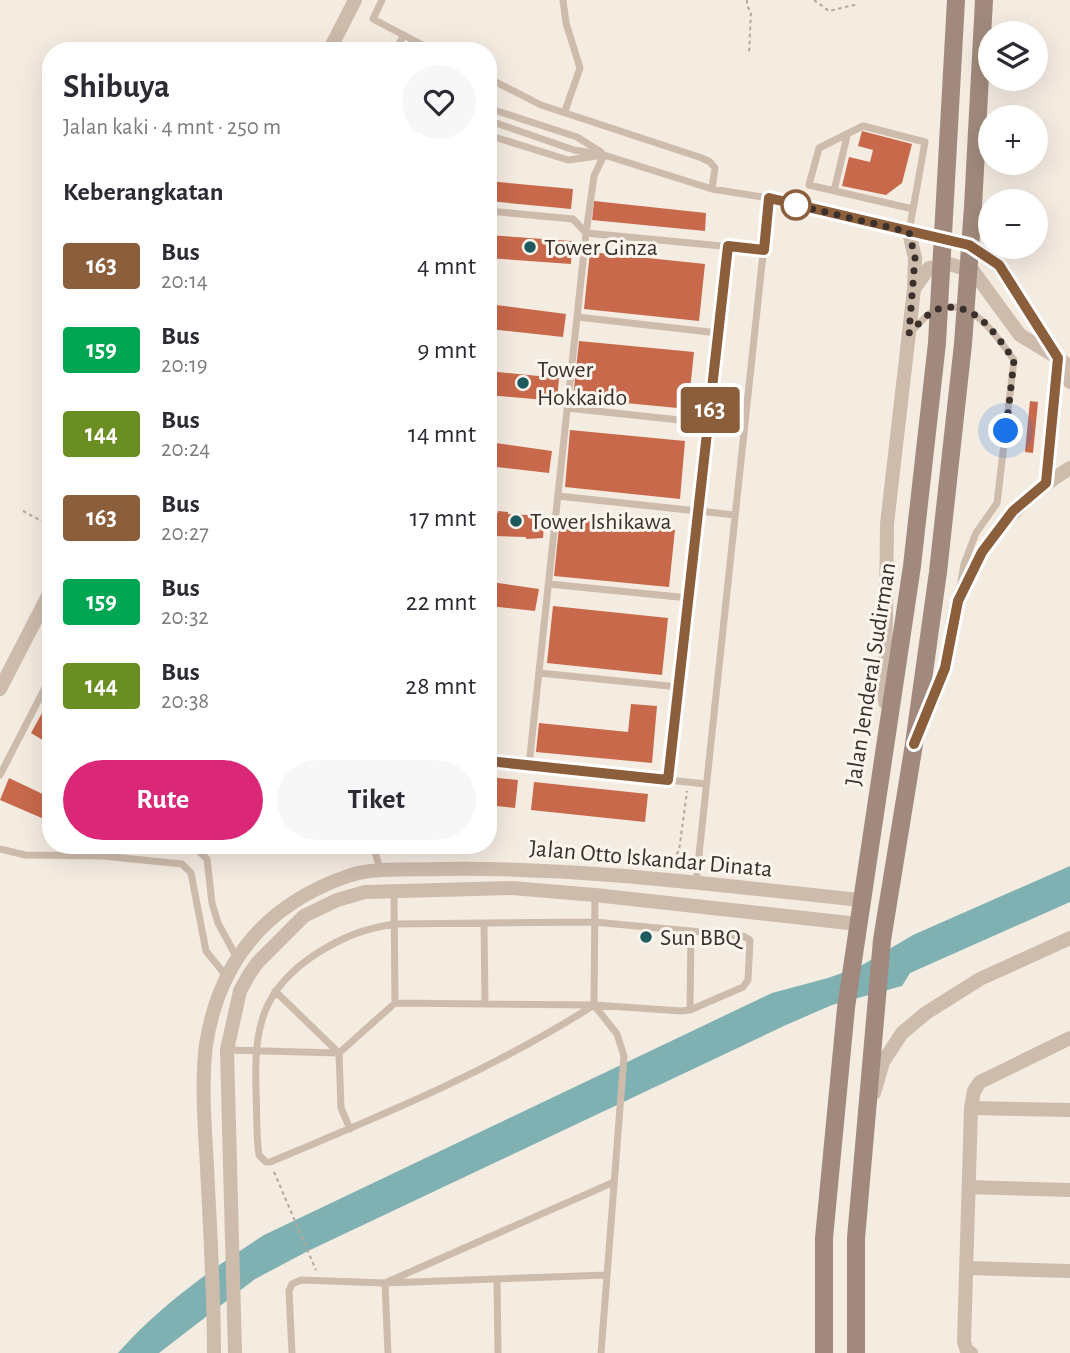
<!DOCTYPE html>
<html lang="id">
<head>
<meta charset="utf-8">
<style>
  :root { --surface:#fff; --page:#f7f7f7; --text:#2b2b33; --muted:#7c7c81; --accent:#db2777 }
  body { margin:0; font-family:"Alegreya Sans",sans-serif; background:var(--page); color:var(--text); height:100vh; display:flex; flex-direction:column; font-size:26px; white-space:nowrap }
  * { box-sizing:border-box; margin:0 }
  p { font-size:23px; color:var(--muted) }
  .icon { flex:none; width:38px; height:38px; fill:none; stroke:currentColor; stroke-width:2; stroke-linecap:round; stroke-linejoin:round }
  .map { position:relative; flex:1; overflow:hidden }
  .sheet { position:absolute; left:42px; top:42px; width:455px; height:812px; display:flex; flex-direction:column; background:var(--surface); border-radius:28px; box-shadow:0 7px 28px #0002 }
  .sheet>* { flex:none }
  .badge { padding:0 14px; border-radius:5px; font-size:24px; line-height:46px }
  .buttons { position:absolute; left:978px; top:21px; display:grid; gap:14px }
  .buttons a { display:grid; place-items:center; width:70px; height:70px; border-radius:50%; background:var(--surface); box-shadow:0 7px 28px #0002; font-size:35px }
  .you { position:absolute; width:35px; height:35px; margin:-18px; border:5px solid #fff; border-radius:50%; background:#1a73e8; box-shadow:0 0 0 10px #1a73e833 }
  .map>.badge { position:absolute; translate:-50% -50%; box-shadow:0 0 0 4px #fff }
  h2 { padding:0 21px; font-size:26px; line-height:63px }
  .round { display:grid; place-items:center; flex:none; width:74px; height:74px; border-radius:37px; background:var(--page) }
  .head { display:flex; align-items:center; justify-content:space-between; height:119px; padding:0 21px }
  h1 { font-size:33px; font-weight:700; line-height:52px }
  .cta { display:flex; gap:14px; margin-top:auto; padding:14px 21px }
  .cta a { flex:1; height:80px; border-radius:42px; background:var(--accent); color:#fff; font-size:28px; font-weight:700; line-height:80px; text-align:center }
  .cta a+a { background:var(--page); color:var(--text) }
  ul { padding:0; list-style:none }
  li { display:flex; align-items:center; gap:21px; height:84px; padding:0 21px }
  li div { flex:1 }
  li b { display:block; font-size:26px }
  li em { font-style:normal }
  li .badge { min-width:77px; font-weight:700; text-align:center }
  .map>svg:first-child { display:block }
  .water { fill:#7fb0b2 }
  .building { fill:#c8694b }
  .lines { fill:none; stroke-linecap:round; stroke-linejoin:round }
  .path { stroke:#b9a596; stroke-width:2; stroke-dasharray:3.5 3.5; stroke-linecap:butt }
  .service { stroke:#cdbbac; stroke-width:7 }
  .minor { stroke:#cdbbac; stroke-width:14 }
  .secondary { stroke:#a18a7d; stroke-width:18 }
  .line-casing { stroke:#fff; stroke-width:16 }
  .line { stroke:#8b5e3c; stroke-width:10 }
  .walk { stroke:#3b302b; stroke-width:7; stroke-dasharray:0 12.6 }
  .stop-dot { fill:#fff; stroke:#8b5e3c; stroke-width:3.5 }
  .poi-dot { fill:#1f5a5e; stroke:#fbf5ee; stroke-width:2.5 }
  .labels { text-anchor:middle; stroke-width:6; stroke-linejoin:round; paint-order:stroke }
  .poi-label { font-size:24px; fill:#3b302b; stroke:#fbf5ee; text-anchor:start }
  .street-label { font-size:24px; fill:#3b302b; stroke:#fbf5ee }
</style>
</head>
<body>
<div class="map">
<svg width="1070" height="1353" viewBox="0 0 1070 1353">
  <rect width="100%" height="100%" fill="#f4ebe1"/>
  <path class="water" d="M1070 866V902L910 973 902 986 832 1005 786 1025 308 1251 255 1279 159 1353H118C159 1306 212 1269 264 1235L772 993 828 978 859 967 913 935Z"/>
  <path class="building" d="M862 131 912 144 902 183 886 195 842 186 849 157 870 162 873 150 858 146Z
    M488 181 573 189 571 209 488 201Z
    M594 201 706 213 705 231 592 220Z
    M488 235 572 241 571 264 488 258Z
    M590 252 705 264 699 321 584 309Z
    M488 304 566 314 563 337 490 329Z
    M579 341 694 352 688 409 573 398Z
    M488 371 559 378 557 401 488 395Z
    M1030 401 1038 402 1033 453 1025 452Z
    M570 430 685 441 680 499 565 487Z
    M488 442 552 451 549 473 488 466Z
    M498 511 508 512V514L545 516 543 538 526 539V537L495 536 488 533V512L498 513Z
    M560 518 675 530 669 587 554 576Z
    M491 582 539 589 535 611 489 606 488 583Z
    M553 606 668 618 662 675 547 663Z
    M631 704 657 706 652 763 536 752 539 723 628 732Z
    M42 713 51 718V743L46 742 31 733Z
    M488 777 518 780 515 808 488 805Z
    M9 778 51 798V822L0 800Z
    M534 782 648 794 645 822 531 810Z"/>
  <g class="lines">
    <path class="path" d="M747 0V6L751 12 749 54
      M814 0 829 11 858 4
      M23 511 51 526
      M653 864H668L679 851 687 791
      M274 1172 316 1270"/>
    <path class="service" d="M382 0 373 19 434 51
      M563 0 566 23 580 68 565 111
      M395 51 404 35
      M488 78 541 105 702 158 710 162 715 168 712 189
      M488 108 577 137 601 152
      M488 114 496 123 574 150 604 155 712 189 769 198 909 232 925 142 863 126 819 148 809 185 913 209
      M488 135 568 160 597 156
      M834 191 847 136
      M488 211 573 219 586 233 764 250
      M577 317 718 333
      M912 331C919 324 928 312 937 309 973 297 996 336 1014 360L997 503 976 533 964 564 961 582
      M567 408 708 423
      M1046 482 1058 361
      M558 496 735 515
      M549 584 689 598
      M539 673 679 687
      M488 761 706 784
      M529 765 586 233 594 176 604 155
      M0 775 51 676
      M669 780 728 246
      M175 845 195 848 207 859 212 903 218 923 237 958
      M377 845 375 852 381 872
      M0 849 25 855 103 856 109 845
      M103 856 182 864 191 873 206 951 227 977
      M696 883 769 198
      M394 892 395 1003
      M595 895 594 1005 617 1034 624 1056 601 1353
      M484 924 485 1004
      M275 991 339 1053 341 1108 350 1129
      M690 1010 691 931
      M227 1050 339 1053 395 1003 594 1005 681 1011 690 1010 743 987 748 980 750 940 743 936 594 922 394 924C364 929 345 936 319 952 262 988 254 1026 256 1090 257 1112 256 1134 259 1155L266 1162H270C380 1116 493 1070 594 1005
      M497 1279 498 1353
      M292 1353 289 1291 292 1284 301 1280 385 1283 607 1275
      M388 1353 385 1283 614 1182"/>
    <path class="minor" d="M329 51 355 0
      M914 289 929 268 949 264 973 271 1020 335 1058 358 1070 382
      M0 689 51 590
      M885 702 887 524 914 289 915 258 909 232 969 245 999 265 1058 358 1070 367
      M921 727C929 708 939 688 945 668 952 646 950 621 958 600 979 544 1020 499 1070 468
      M874 1093 883 1062 902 1033 926 1013 980 979 1070 938
      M971 1108 1070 1110
      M969 1187 1070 1190
      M967 1268 1070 1271
      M214 1353C214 1291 210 1229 207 1167 205 1130 201 1082 206 1045 219 960 267 904 348 876 373 867 416 870 443 869 583 867 723 886 861 900
      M235 1353 227 1050 240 991 250 973 258 962 304 916 337 900 365 892 512 888 595 895 858 924
      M971 1353 967 1351 964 1342 971 1108 974 1091 980 1082 1070 1038"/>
    <path class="secondary" d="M824 1353V1238L846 1008 912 566 937 343 956 0
      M856 1353V1238L882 940 914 744 938 572 963 344 973 207 984 0"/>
  </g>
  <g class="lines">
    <defs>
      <path id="line" d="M488 761 668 780 728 246 764 250 769 198 969 245 999 265 1058 358 1046 483 1013 511 982 552 958 601 945 668 914 744"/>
    </defs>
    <use href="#line" class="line-casing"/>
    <use href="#line" class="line"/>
    <path class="walk" d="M796 205 792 204 909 232 915 258 909 333C917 326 928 312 938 309 975 299 996 335 1014 360L1006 431"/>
  </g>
  <circle class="stop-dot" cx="796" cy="205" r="14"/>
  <g class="poi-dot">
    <circle cx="530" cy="247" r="7"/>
    <circle cx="523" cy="383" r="7"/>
    <circle cx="516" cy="521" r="7"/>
    <circle cx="646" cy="937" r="7"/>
  </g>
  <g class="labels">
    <g class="poi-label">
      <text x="544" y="255">Tower Ginza</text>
      <text x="537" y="377">Tower<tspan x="537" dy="28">Hokkaido</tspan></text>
      <text x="530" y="529">Tower Ishikawa</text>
      <text x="660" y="945">Sun BBQ</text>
    </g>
    <g class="street-label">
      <text transform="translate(870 674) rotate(-81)" y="8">Jalan Jenderal Sudirman</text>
      <text transform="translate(651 858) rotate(5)" y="8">Jalan Otto Iskandar Dinata</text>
    </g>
  </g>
</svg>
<div class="buttons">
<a><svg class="icon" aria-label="layers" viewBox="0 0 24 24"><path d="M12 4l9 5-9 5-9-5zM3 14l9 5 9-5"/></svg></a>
<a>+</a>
<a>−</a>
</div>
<div class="you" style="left:1006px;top:431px"></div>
<b class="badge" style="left:710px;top:410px;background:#8b5e3c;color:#fff">163</b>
<section class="sheet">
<div class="head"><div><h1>Shibuya</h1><p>Jalan kaki · 4 mnt · 250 m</p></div><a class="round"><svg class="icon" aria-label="heart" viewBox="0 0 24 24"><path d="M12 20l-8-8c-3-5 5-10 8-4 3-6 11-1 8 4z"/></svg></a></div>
<h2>Keberangkatan</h2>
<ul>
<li><span class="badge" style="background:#8b5e3c;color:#fff">163</span><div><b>Bus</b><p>20:14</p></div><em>4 mnt</em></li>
<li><span class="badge" style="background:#00a651;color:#fff">159</span><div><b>Bus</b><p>20:19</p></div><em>9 mnt</em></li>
<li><span class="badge" style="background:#6b8e23;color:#fff">144</span><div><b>Bus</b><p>20:24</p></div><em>14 mnt</em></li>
<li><span class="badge" style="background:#8b5e3c;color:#fff">163</span><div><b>Bus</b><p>20:27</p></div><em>17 mnt</em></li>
<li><span class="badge" style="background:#00a651;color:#fff">159</span><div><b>Bus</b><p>20:32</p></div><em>22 mnt</em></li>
<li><span class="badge" style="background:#6b8e23;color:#fff">144</span><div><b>Bus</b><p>20:38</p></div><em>28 mnt</em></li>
</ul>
<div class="cta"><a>Rute</a><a>Tiket</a></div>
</section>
</div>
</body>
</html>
